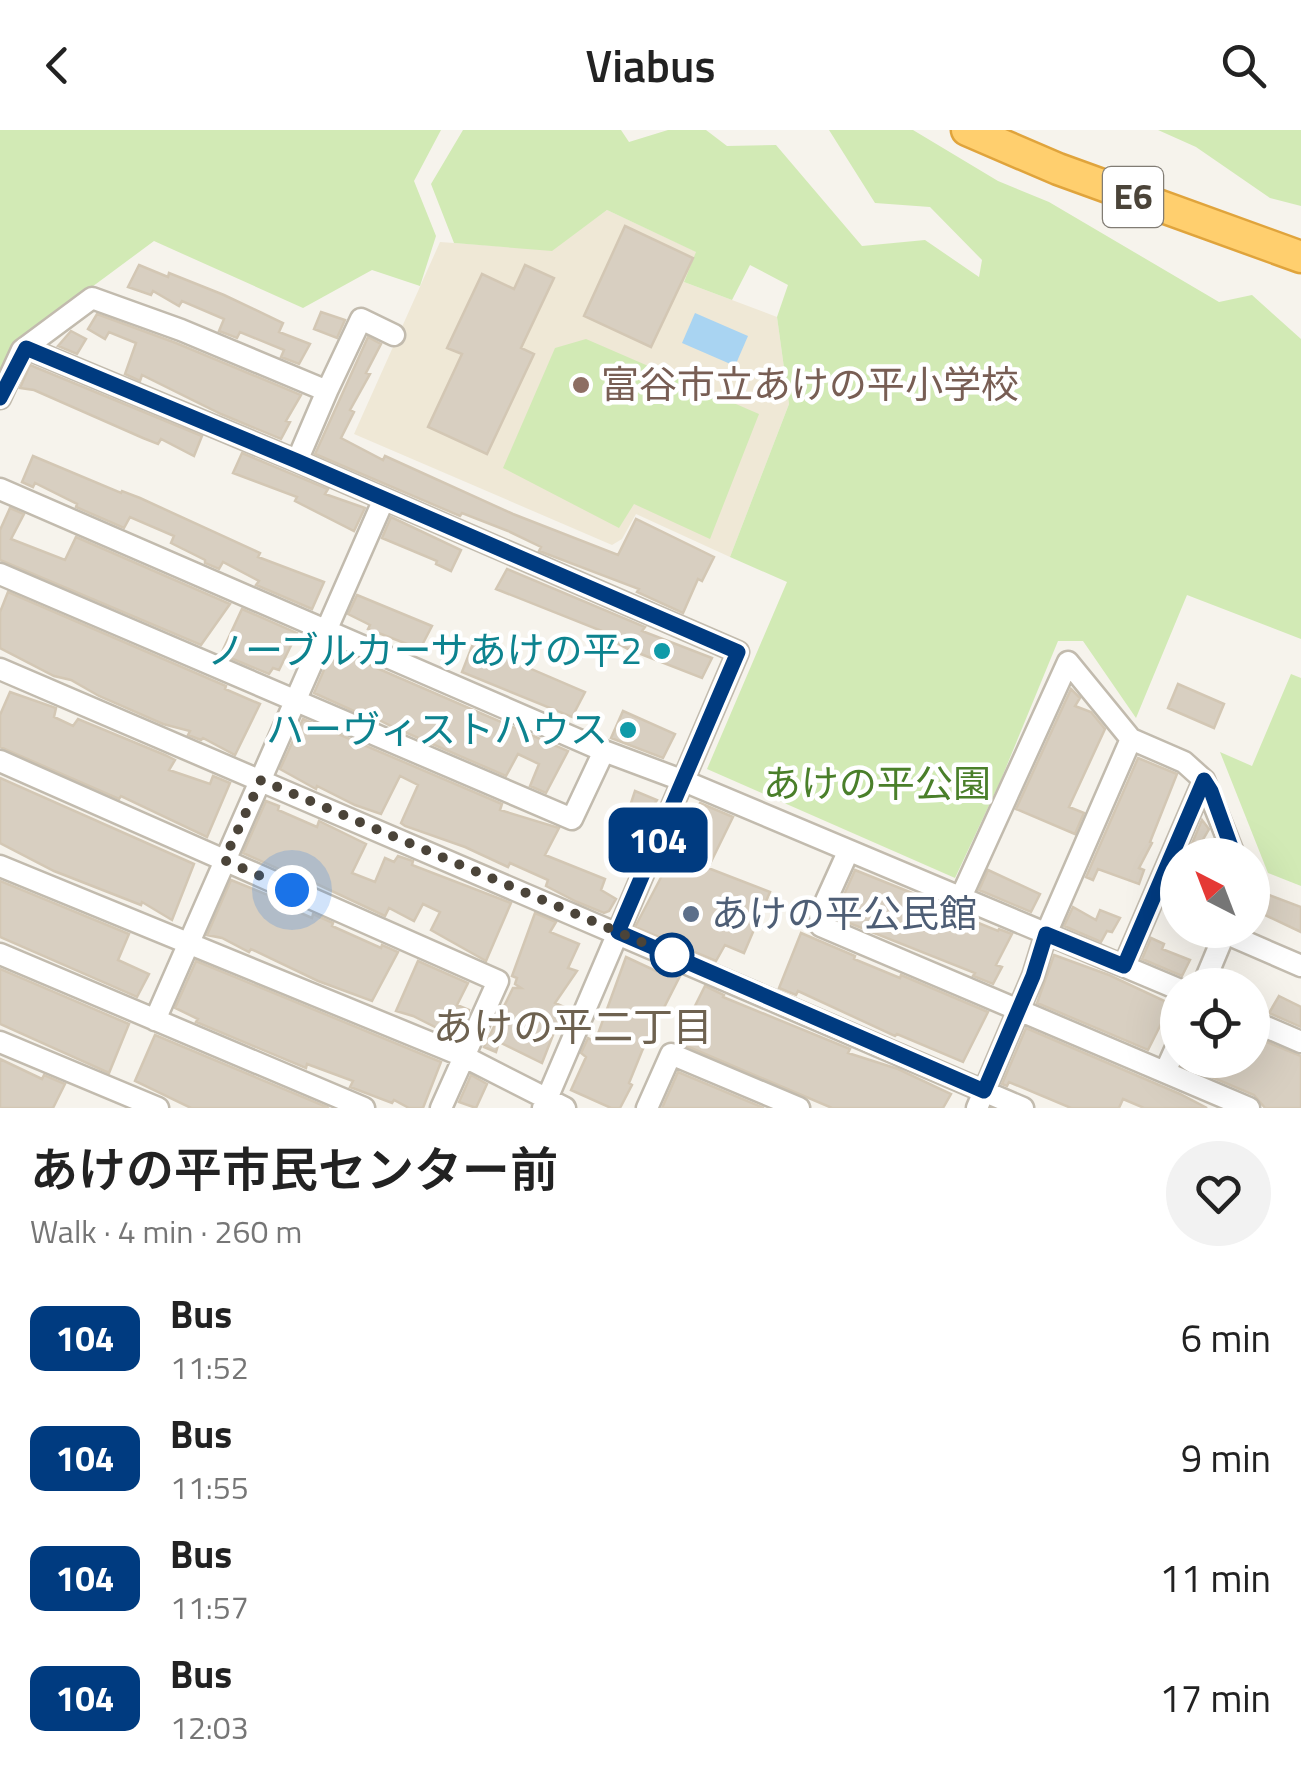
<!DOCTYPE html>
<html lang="en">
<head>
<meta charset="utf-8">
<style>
  :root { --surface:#fff; --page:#f2f2f2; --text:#222; --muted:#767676 }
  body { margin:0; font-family:"Titillium Web","Noto Sans JP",sans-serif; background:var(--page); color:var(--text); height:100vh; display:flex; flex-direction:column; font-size:38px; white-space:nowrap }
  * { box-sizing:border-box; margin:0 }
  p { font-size:32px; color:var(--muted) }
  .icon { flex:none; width:55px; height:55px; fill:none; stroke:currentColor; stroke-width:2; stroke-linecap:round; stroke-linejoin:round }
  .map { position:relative; height:978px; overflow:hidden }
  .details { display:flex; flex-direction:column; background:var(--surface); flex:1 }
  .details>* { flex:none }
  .badge { padding:0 20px; border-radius:15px; font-size:35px; line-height:65px }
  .needle { width:65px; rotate:318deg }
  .fabs { position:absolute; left:1160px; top:708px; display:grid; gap:20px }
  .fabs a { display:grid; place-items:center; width:110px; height:110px; border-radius:50%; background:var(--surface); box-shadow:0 10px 40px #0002; font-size:50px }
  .you { position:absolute; width:50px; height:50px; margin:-25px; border:8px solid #fff; border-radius:50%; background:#1a73e8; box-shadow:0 0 0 15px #1a73e833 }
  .map>.badge { position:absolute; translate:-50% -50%; box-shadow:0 0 0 5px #fff }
  .round { display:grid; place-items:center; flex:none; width:105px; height:105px; border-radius:52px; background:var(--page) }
  .overview { display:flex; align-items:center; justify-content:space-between; height:170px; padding:0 30px }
  h1 { font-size:48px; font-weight:600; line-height:75px }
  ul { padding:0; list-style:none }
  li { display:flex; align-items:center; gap:30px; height:120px; padding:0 30px }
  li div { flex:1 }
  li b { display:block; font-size:38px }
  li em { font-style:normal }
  li .badge { min-width:110px; font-weight:700; text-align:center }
  header { display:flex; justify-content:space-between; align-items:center; height:130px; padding:0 30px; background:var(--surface); font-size:45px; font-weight:600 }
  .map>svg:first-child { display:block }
  .education { fill:#efe8d6 }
  .green { fill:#d2eab5 }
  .water { fill:#a9d4f2 }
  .building { fill:#d8cfc1; stroke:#d3c7b4; stroke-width:2.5 }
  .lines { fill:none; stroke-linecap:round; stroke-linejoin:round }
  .minor-casing { stroke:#c2bbae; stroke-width:25 }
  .highway-casing { stroke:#e0a43c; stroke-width:35 }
  .minor { stroke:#fff; stroke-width:20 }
  .highway { stroke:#ffcf6e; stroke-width:30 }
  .line-casing { stroke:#fff; stroke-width:22 }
  .line { stroke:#003b80; stroke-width:15 }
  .walk { stroke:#4b4439; stroke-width:10; stroke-dasharray:0 18 }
  .education-dot { fill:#8d6e63; stroke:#fff; stroke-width:4 }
  .culture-dot { fill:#0f9aa8; stroke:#fff; stroke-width:4 }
  .service-dot { fill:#5c6f8a; stroke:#fff; stroke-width:4 }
  .stop-dot { fill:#fff; stroke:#003b80; stroke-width:5 }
  .labels { text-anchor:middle; stroke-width:9; stroke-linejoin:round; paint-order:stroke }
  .shield { fill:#fff; stroke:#817c74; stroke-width:2.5 }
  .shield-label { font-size:35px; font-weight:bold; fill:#4b4439 }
  .education-label { font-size:38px; fill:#785e54; stroke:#fff; text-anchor:start }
  .culture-label { font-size:38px; fill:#0d838f; stroke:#fff; text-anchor:end }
  .park-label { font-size:38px; fill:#4a7f2a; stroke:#fff }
  .service-label { font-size:38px; fill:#4e5e75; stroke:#fff; text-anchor:start }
  .neighbourhood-label { font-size:40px; fill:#6e6250; stroke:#fff }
</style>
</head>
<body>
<header><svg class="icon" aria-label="back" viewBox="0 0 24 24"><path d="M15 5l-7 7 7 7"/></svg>Viabus<svg class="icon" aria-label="search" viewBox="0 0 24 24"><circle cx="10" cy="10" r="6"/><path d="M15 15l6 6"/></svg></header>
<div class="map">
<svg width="1301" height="978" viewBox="0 0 1301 978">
  <rect width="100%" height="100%" fill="#f6f3ec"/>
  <path class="education" d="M607 80 697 122 684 152 777 187 789 274 730 427 636 384 622 409 612 415 354 304 440 112 552 120Z"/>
  <path class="green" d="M0 0H441L414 51 436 106 420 156 372 140 303 178 154 111 19 211 0 246Z
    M463 0H621L629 12 668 0H706L727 16 776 15 862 116 925 110 979 147 982 130 930 77 875 73 829 0H913L998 51 1049 72 1219 172 1252 165 1301 209V509L1187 465 1136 588 1083 511H1058L1000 652 955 748 707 639 787 452 730 427 789 274 777 187 788 155 750 135 732 170 684 152 696 122 607 80 552 121 454 113 431 54Z
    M1158 0H1301V76L1270 68 1196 17Z
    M586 209 759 284 710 409 634 374 619 398 503 338 555 218Z
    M1291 544 1301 548V756L1268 743 1220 622 1252 636Z"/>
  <path class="water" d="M695 183 748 206 735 236 682 213Z"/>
  <path class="building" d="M625 96 693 128 651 217 584 186Z
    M139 135 168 147 169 143 224 165 283 193 279 202 310 214 299 234 281 227 284 220 240 202 237 208 219 201 224 189 182 171 179 176 153 161 151 165 128 157Z
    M525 135 554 148 521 218 534 224 487 324 428 297 462 224 447 218 482 144 514 159Z
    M321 182 345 190 337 208 314 199Z
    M97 184 176 213 301 265 286 291 290 292 281 309 221 284 142 245 140 251 125 244 136 213 109 202 105 209 88 199Z
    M71 201 86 209 77 224 58 216Z
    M368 207 381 214 366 243 370 244 350 280 354 282 341 308 383 330 385 326 513 384 618 425 636 389 714 427 702 451 698 449 683 483 637 462 639 459 539 421 541 417 508 401 462 383 460 386 315 324Z
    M30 235 202 306 194 326 161 309 158 314 143 308 34 260 20 258Z
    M242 323 328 359 325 364 365 378 354 401 295 371 297 367 233 343Z
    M33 326 121 363 122 361 140 368 260 423 258 427 324 452 312 479 256 455 259 451 223 432 219 439 205 433V430L171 413 174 406 130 387 124 398 76 377 77 374 35 353 33 357 22 352Z
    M10 378 24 384 11 409 65 430 76 407 230 474 201 515 0 430V400Z
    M391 387 461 420 451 441 436 434 437 431 382 408Z
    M507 439 645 497 642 501 712 528 702 548 628 519 615 512 617 507 496 459Z
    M8 462 226 556 225 559 260 574 235 625 203 608 201 610 188 605 190 601 163 594 99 566 71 550 54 546 0 518V482Z
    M357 465 432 496 420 519 368 499 370 495 348 484Z
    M242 479 297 503 279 540 273 538 269 544 221 524Z
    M473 514 585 562 572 587 462 542Z
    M333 519 568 621 546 663 530 656 539 634 518 624 506 646 393 597 358 579 356 582 314 563Z
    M1178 554 1224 574 1214 598 1168 578Z
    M1071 559 1080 568 1075 576 1091 582 1105 599 1069 677 1084 683 1075 704 1016 679Z
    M10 562 56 578 54 587 73 596 78 589 165 625 175 630 169 640 210 654 213 646 230 653 207 707 121 666 119 669 0 617V585Z
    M623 581 675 604 663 628 611 608Z
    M303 589 502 674 500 680 559 698 545 725 605 749 601 760 616 769 609 781 604 783 577 772 546 756 548 750 510 733 508 737 465 717 405 696 401 693 418 655 400 646 381 684 355 675 317 656 316 659 280 639Z
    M1138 628 1177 644 1150 712 1152 713 1139 738 1144 740 1139 754 1098 739 1093 750 1086 747Z
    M0 648 194 734 172 790 142 772 141 775 54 741 0 713Z
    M635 661 657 670 649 683 630 676Z
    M266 671 279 676 278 680 317 697 319 691 366 714 352 743 375 752 385 728 394 732 398 726 413 731 412 735 511 773 486 831 431 800 440 782 423 774 414 791 389 778 385 786 285 739 283 741 243 723Z
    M700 673 733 687 708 738 770 762 744 823 725 815 716 831 635 797Z
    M1202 690 1209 699 1194 725H1187Z
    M855 740 977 789 976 792 998 801 999 799 1012 804 996 835 1002 837 993 854 973 846 975 843 834 787Z
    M988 740 1040 764 1031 782 979 760Z
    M231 750 273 767 271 770 312 788 313 784 333 793 332 796 381 818 382 815 398 822 372 871 318 851 251 819 249 822 222 808 207 805Z
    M0 751 129 804 118 830 149 844 137 867 0 807Z
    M1256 760 1301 777V802L1252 779Z
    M1073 777 1096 790 1100 780 1120 788 1112 802 1107 801 1101 812 1064 796Z
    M535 783 556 792 550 802 579 814 568 838 577 841 555 873 564 877 542 933 499 912 496 922 484 917 513 858H521L515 854 517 848 512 846Z
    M801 803 855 826 854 829 900 848 901 845 988 882 963 932 897 904 895 906 798 861 796 865 779 858Z
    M1151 808 1164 814 1162 819 1190 830 1182 846 1142 829Z
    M1054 825 1109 845 1171 874 1148 920 1037 873Z
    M626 827 656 841 658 836 680 846 642 921 629 953 632 955 620 978H611L571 960 586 927 581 923 588 908 595 912Z
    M196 831 441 932 423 978H409L394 970 392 973 350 957 353 951 307 934 306 938 196 892 198 889 175 878Z
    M418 831 468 853 457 875 469 880 462 899 452 894 445 902 413 886 396 881Z
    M0 839 129 894 109 943 0 894Z
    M705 856 724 865 723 867 850 919 848 923 898 939 951 964 943 978H832L677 912Z
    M1279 866 1301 877V897L1269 883Z
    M1026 898 1180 964 1207 978H1144L1123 969 1119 978H1071L1009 952 1007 956 1002 954Z
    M155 905 329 978H191L135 951Z
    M1252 906 1301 926V978H1265L1254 965 1183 935 1185 930H1252Z
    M0 929 42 949 44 945 65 954 53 978H0Z
    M678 942 764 978H662Z
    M471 945 487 954 476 978 459 972Z"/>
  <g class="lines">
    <defs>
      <path id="minor" d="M26 218 297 331 738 522 543 978
        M327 261 361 189 394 205
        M0 268 22 220 92 168 181 200 327 261 297 331
        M0 359 604 621 684 651 1178 859
        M0 444 572 689 604 621
        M0 539 1023 978
        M0 631 498 851 441 978
        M848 722 820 784 821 796 1249 978
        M0 736 463 926 565 978
        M961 767 1068 532 1131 609 1184 632 1204 650 1234 725
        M1225 803 1301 836
        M0 824 364 978
        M1124 836 1204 650
        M1203 855 1226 800
        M155 890 384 369
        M1252 891 1301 912
        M0 912 158 978
        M1165 942 1178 913
        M647 978 671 924 799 978
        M977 978 1033 846 1046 804 1131 609"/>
      <path id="highway" d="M967 0 1058 39 1301 127"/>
    </defs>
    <use href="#minor" class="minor-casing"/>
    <use href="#highway" class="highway-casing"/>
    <use href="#minor" class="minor"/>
    <use href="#highway" class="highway"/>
  </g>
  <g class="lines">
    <defs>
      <path id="line" d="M0 268 26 218 297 331 738 522 618 802 984 961 1033 846 1046 804 1124 836 1204 650 1211 661 1234 725"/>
    </defs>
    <use href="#line" class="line-casing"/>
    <use href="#line" class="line"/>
    <path class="walk" d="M292 760 224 730 261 650 672 825"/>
  </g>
  <circle class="education-dot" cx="581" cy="255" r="10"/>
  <g class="culture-dot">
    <circle cx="662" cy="521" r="10"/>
    <circle cx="628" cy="600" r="10"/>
  </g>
  <circle class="service-dot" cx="691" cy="784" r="10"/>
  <circle class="stop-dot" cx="672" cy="825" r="20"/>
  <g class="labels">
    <rect class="shield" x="1103" y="37" width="60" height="60" rx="8"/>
    <g class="shield-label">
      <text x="1133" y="79">E6</text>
    </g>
    <g class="education-label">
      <text x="601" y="268">富谷市立あけの平小学校</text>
    </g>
    <g class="culture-label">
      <text x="642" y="534">ノーブルカーサあけの平2</text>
      <text x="608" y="613">ハーヴィストハウス</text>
    </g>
    <g class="park-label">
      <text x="877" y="667">あけの平公園</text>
    </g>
    <g class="service-label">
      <text x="711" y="797">あけの平公民館</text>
    </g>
    <g class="neighbourhood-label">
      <text x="573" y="911">あけの平二丁目</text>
    </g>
  </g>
</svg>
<div class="fabs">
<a><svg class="needle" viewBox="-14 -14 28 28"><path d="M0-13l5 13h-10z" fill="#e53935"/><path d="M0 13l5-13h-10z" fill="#767676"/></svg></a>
<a><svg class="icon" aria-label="locate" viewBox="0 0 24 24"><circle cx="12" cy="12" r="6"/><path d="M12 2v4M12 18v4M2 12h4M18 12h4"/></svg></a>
</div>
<div class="you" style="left:292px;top:760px"></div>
<b class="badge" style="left:658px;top:710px;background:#003b80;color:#fff">104</b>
</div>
<section class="details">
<div class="overview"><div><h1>あけの平市民センター前</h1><p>Walk · 4 min · 260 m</p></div><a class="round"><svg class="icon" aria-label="heart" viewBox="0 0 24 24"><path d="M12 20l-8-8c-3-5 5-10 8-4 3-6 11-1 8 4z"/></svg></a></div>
<ul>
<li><span class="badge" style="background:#003b80;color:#fff">104</span><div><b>Bus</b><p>11:52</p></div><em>6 min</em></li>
<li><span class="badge" style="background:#003b80;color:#fff">104</span><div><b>Bus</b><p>11:55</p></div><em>9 min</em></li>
<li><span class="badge" style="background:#003b80;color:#fff">104</span><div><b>Bus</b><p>11:57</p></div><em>11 min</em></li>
<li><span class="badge" style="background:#003b80;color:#fff">104</span><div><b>Bus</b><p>12:03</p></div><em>17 min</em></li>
</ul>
</section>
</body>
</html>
